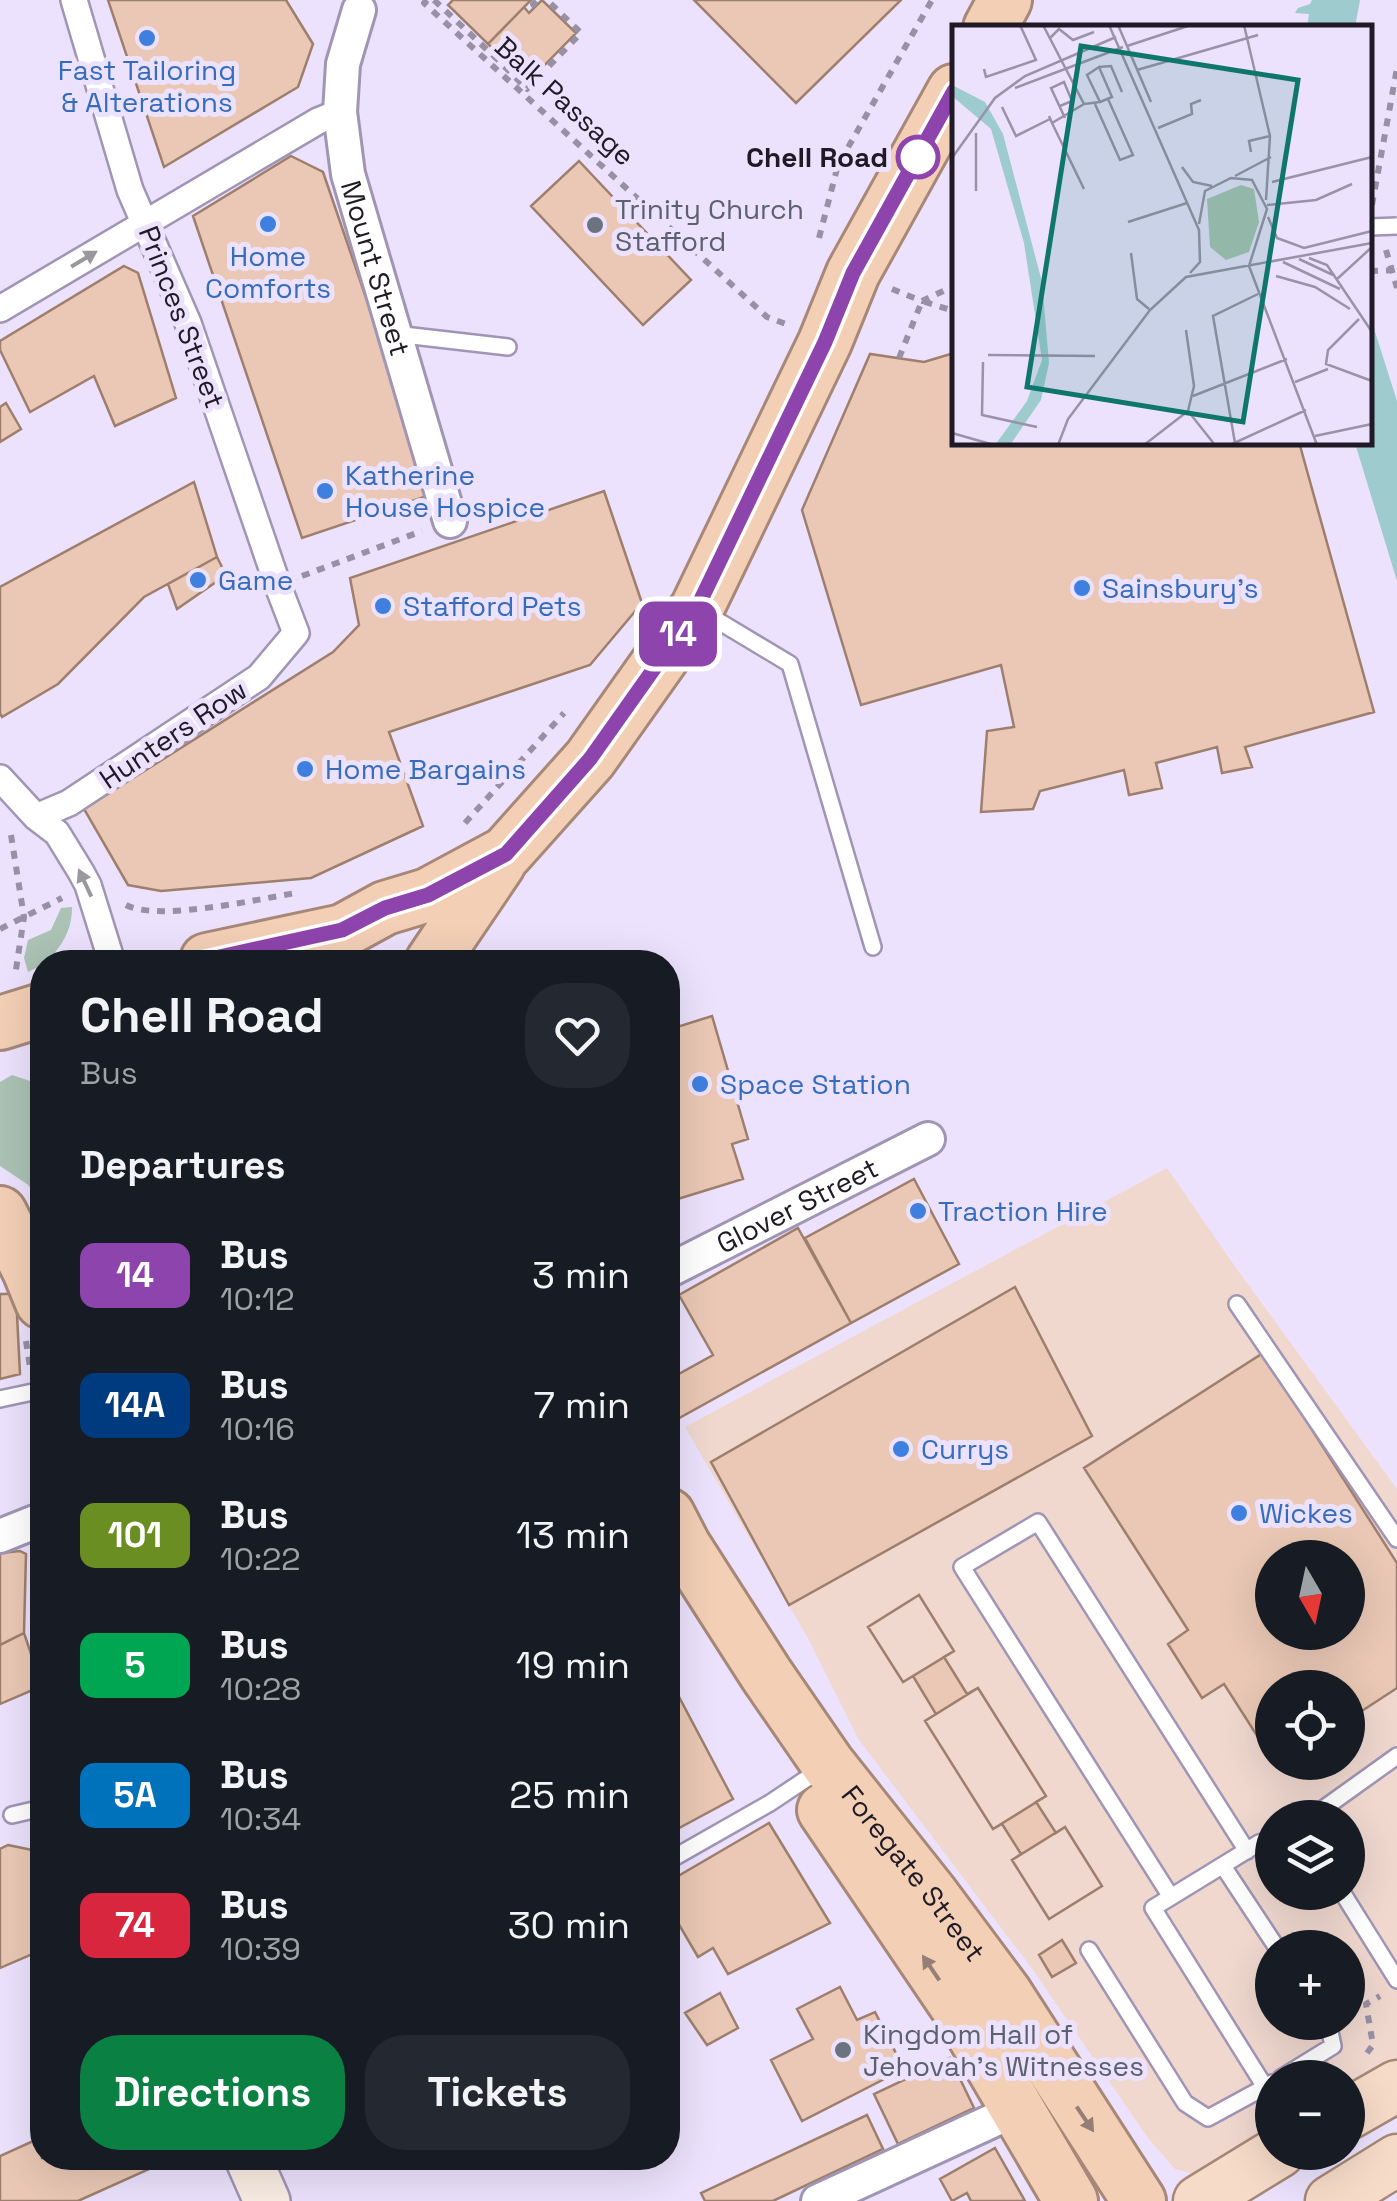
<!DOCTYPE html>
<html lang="en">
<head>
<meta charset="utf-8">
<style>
  :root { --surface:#171b24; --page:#242831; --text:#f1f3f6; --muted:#9ea1a6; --accent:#0b8043 }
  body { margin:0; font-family:"Space Grotesk",sans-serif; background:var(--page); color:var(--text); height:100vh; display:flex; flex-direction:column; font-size:38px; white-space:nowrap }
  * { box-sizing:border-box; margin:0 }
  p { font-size:32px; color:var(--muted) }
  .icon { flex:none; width:55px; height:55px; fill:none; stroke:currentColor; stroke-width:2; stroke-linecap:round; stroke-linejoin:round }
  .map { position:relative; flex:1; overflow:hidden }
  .side { position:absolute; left:30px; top:950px; width:650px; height:1220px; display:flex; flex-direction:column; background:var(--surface); border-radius:40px; box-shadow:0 10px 40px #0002 }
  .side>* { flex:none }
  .badge { padding:0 20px; border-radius:15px; font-size:35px; line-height:65px }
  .needle { width:65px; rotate:171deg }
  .tools { position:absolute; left:1255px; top:1540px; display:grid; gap:20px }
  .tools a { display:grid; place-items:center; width:110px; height:110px; border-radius:50%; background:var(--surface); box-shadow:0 10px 40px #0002; font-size:50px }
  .map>.badge { position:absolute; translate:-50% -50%; box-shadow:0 0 0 5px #fff }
  h2 { padding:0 50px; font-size:38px; line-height:90px }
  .round { display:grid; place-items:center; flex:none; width:105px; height:105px; border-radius:40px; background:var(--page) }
  .head { display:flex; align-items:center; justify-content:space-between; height:170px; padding:0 50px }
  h1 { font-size:48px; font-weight:600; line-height:75px }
  .action { display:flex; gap:20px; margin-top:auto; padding:20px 50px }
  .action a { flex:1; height:115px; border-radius:40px; background:var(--accent); color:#fff; font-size:40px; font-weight:600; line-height:115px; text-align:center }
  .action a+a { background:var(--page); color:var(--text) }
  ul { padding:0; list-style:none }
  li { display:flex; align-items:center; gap:30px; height:130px; padding:0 50px }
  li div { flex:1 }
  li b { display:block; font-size:38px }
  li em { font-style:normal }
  li .badge { min-width:110px; font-weight:700; text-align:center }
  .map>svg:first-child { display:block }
  .commercial { fill:#f0d8cf; fill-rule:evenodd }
  .green { fill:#abc2b4 }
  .water { fill:#9dcbce }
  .building { fill:#eac8b5; stroke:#9e7f6d; stroke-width:2.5; fill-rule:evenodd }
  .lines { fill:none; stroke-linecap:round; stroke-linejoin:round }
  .service-casing { stroke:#a095b4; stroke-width:20 }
  .pedestrian-casing { stroke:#a095b4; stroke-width:30 }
  .minor-casing { stroke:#a095b4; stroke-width:38 }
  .secondary-casing { stroke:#a095b4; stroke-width:50 }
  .primary-casing { stroke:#a78878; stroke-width:55 }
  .trunk-casing { stroke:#a78878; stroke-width:58 }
  .path { stroke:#9890a5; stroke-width:6; stroke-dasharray:8 8; stroke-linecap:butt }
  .service { stroke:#fff; stroke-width:15 }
  .pedestrian { stroke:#fff; stroke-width:25 }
  .minor { stroke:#fff; stroke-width:32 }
  .secondary { stroke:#faede4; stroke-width:45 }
  .primary { stroke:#f6dbc8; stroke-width:50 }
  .trunk { stroke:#f3cfb6; stroke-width:52 }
  .service-bridge-casing { stroke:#a095b4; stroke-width:20; stroke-linecap:butt }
  .path-bridge { stroke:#9890a5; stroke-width:6; stroke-dasharray:8 8; stroke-linecap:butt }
  .service-bridge { stroke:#fff; stroke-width:15 }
  .oneway { fill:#9a989d }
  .oneway2 { fill:#947e75 }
  .line-casing { stroke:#fff; stroke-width:22 }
  .line { stroke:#8e44ad; stroke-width:15 }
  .shop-dot { fill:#3f7fe0; stroke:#ece2fd; stroke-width:4 }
  .stop-dot { fill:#fff; stroke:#8e44ad; stroke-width:5 }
  .worship-dot { fill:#6b7280; stroke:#ece2fd; stroke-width:4 }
  .labels { text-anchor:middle; stroke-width:10; stroke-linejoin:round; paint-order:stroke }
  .shop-label { font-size:28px; fill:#366cbe; stroke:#ece2fd; text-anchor:start }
  .street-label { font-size:28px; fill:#1f1a26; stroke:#ece2fd }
  .stop-label { font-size:28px; font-weight:bold; fill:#1f1a26; stroke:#ece2fd; text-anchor:end }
  .worship-label { font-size:28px; fill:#5b616d; stroke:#ece2fd; text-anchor:start }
  .inset-road { fill:none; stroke:#9a92a7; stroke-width:2.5 }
  .view { fill:#0f766e; fill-opacity:0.15; stroke:#0f766e; stroke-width:5 }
  .inset-edge { fill:none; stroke:#1f1a26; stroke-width:5 }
</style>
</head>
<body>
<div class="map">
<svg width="1397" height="2201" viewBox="0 0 1397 2201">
  <rect width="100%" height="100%" fill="#ece2fd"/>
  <path class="commercial" d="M1167 1168 1234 1265 1397 1489V2075L1348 2119V2078H1272V2152L1219 2181 1175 2169 1148 2138 1033 1970 859 1740 809 1640 685 1427ZM1272 1558H1348V1632H1272ZM1272 1688H1348V1762H1272ZM1272 1818H1348V1892H1272ZM1272 1948H1348V2022H1272Z"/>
  <path class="green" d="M72 907C72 931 62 945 47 962H42V965L28 972 24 958 28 940 51 930 61 908Z
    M12 1075 42 1085V1196L39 1197 27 1184 0 1166V1082Z"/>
  <path class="water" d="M1312 0H1360L1355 27H1307L1309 14 1295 13 1298 8 1310 4Z
    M1370 316 1397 401V581L1355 443 1370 442Z"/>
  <path class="building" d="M108 0H286L313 44 298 87 164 167Z
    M453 0H531L488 44 448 5Z
    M542 0 576 33 527 83 488 44 524 7 529 13Z
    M694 0H901L796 103Z
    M291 156 323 172 433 494 302 538 193 216Z
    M579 161 691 280 643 325 531 206Z
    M124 266 138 273 176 398 115 426 94 376 30 412 0 350V341Z
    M954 353V442H1299L1374 712 1245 747 1252 767 1222 773 1217 747 1156 763 1162 788 1129 795 1124 770 1040 791 1033 809 981 812 987 731 1014 727 1001 665 861 705 802 510 870 354 924 362Z
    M6 403 21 429 0 442V407Z
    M194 482 217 557 144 597 58 684 2 717 0 713V587Z
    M604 491 642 603 590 665 389 732 423 826 311 878 161 891 128 885 84 809 333 652 359 625 350 578Z
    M217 557 226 575 177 609 168 584Z
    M712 1016 748 1139 732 1144 743 1179 668 1202V1018L671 1029Z
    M914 1179 959 1264 851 1323 805 1238Z
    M798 1228 851 1323 672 1422 668 1414V1380L713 1355 679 1295Z
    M1015 1287 1092 1436 789 1605 711 1462Z
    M0 1294H16L20 1374 0 1379Z
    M1263 1353 1397 1563V1688L1348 1720V1688H1272V1759L1224 1684 1202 1698 1168 1644 1188 1630 1084 1468ZM1272 1558H1348V1632H1272Z
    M20 1551 26 1554 24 1633 0 1645V1553Z
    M919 1595 954 1651 903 1682 868 1627Z
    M919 1595 954 1651 944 1657 967 1694 978 1688 1046 1796 1036 1802 1056 1833 1065 1827 1102 1886 1049 1919 1012 1860 1021 1854 1002 1824 993 1829 925 1721 936 1714 913 1676 903 1682 868 1627Z
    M24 1633 42 1686 0 1704V1645Z
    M668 1676 733 1799 668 1834Z
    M978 1688 1046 1796 993 1829 925 1721Z
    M769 1823 830 1923 728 1974 713 1948 698 1957 668 1906V1882Z
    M1065 1827 1102 1886 1049 1919 1012 1860Z
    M8 1845 42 1852V1950L0 1968V1849Z
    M1062 1940 1076 1963 1052 1977 1039 1955Z
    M840 1987 857 2020 875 2012 904 2069 802 2121 771 2060 813 2039 797 2009Z
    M720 1993 738 2028 707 2045 685 2013Z
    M950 2058 974 2108 898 2144 874 2094Z
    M867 2115 883 2149 773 2201H705L701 2193Z
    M42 2137V2158H152L156 2166 78 2201H0V2156Z
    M995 2148 1025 2201H971L967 2193 952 2201 940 2179Z"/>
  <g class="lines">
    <defs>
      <path id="service" d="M395 334 508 347
        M705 613 790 664 873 947
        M1237 1304 1397 1539
        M0 1399 42 1390
        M12 1815 42 1808
        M1321 1818 1323 1809 1397 1756
        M1272 1839 1259 1843 1153 1908 1265 2087 1272 2083
        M668 1861 770 1803 821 1769
        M1223 1866 1277 1948
        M1342 1892 1397 1980
        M1171 1897 962 1567 1038 1522 1247 1851
        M1089 1950 1185 2103 1208 2118 1265 2087
        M1281 2078 1333 2046 1328 2022"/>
      <path id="pedestrian" d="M0 309 318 121 340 112
        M0 778 36 817 57 833 81 872 88 885 112 962
        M36 817 69 803 259 677 296 633 278 586 188 323 130 190 74 0"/>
      <g id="minor">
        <path id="s1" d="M359 10 343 64 340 112 348 174 450 521"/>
        <path id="s2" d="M668 1271 928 1139"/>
        <path d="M0 1536 35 1522 42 1526"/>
        <path d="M818 2201 1018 2109"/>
      </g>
      <path id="secondary" d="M248 2158 267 2201"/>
      <path id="primary" d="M1348 2114 1397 2086
        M1199 2201 1279 2152
        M1331 2201 1397 2160"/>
      <g id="trunk">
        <path d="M990 28 1005 0"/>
        <path d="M207 960 343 931 385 908 428 895 506 853 590 759 697 608 825 342 853 273 954 91"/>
        <path d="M432 962 499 863"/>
        <path d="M0 1023 42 1010"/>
        <path d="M0 1213 29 1270 42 1302"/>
        <path id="s3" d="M668 1515 684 1546 766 1674 828 1764 932 1895 1005 1993 1139 2201"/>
        <path d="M824 1810 958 2008 1071 2201"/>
      </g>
    </defs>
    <use href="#service" class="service-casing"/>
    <use href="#pedestrian" class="pedestrian-casing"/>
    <use href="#minor" class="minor-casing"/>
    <use href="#secondary" class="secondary-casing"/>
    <use href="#primary" class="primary-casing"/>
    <use href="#trunk" class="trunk-casing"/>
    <path class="path" d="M427 0 424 3 767 317 786 324
      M434 0 496 58
      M535 7 533 4 537 0
      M499 55 496 58 527 89 581 33 547 0
      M1372 205 1397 68
      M819 238 838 165 932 0
      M1386 250 1397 288
      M892 289 922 301 954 286
      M899 358 922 301 954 311
      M302 576 422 531
      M465 823 564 713
      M11 835 24 917 15 976
      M126 905C158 922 258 899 296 893
      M0 929 62 898
      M26 1341 30 1367
      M668 1459 677 1476
      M1367 2053 1373 2045 1366 2004 1380 1996"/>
    <use href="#service" class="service"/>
    <use href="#pedestrian" class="pedestrian"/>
    <use href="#minor" class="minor"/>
    <use href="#secondary" class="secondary"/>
    <use href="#primary" class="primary"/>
    <use href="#trunk" class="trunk"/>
    <defs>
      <path id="service-bridge" d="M1370 227 1397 226"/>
    </defs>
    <use href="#service-bridge" class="service-bridge-casing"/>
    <path class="path-bridge" d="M1370 271 1397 270"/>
    <use href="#service-bridge" class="service-bridge"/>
  </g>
  <defs><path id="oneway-solid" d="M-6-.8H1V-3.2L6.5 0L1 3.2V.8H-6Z" transform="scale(2.5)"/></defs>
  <g class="oneway">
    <use href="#oneway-solid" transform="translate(84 259) rotate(-31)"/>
    <use href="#oneway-solid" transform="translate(85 883) rotate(-115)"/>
  </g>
  <g class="oneway2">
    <use href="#oneway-solid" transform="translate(931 1968) rotate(-124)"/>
    <use href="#oneway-solid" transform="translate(1085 2119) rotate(56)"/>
  </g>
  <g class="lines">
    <defs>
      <path id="line" d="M197 962 342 930 385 908 428 895 506 854 590 759 697 608 825 342 853 273 954 91"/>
    </defs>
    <use href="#line" class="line-casing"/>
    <use href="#line" class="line"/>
  </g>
  <g class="shop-dot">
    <circle cx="147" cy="38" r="10"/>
    <circle cx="268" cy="224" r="10"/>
    <circle cx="325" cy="491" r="10"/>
    <circle cx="198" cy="580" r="10"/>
    <circle cx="1082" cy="588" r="10"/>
    <circle cx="383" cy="606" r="10"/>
    <circle cx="305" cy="769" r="10"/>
    <circle cx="700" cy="1084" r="10"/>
    <circle cx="918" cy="1211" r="10"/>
    <circle cx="901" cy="1449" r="10"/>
    <circle cx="1239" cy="1513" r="10"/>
  </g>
  <circle class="stop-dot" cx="918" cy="157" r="20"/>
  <g class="worship-dot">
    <circle cx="595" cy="225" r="10"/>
    <circle cx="843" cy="2050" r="10"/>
  </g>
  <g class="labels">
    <g class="shop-label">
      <text x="147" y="80" text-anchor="middle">Fast Tailoring<tspan x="147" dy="32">&amp; Alterations</tspan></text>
      <text x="268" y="266" text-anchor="middle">Home<tspan x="268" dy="32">Comforts</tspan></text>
      <text x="345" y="485">Katherine<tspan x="345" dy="32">House Hospice</tspan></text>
      <text x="218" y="590">Game</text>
      <text x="1102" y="598">Sainsbury's</text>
      <text x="403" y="616">Stafford Pets</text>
      <text x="325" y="779">Home Bargains</text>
      <text x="720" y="1094">Space Station</text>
      <text x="938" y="1221">Traction Hire</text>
      <text x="921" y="1459">Currys</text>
      <text x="1259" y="1523">Wickes</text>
    </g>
    <g class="street-label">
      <text transform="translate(565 101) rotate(42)" y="10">Balk Passage</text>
      <text dy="10" stroke="none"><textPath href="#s1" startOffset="265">Mount Street</textPath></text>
      <text transform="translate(182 317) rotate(69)" y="10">Princes Street</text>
      <text transform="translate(173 734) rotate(-34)" y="10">Hunters Row</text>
      <text dy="10" stroke="none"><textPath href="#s2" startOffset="145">Glover Street</textPath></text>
      <text dy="10" stroke="none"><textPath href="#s3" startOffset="435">Foregate Street</textPath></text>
    </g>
    <g class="stop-label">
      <text x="888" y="167">Chell Road</text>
    </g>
    <g class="worship-label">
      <text x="615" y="219">Trinity Church<tspan x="615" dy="32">Stafford</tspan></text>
      <text x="863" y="2044">Kingdom Hall of<tspan x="863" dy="32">Jehovah's Witnesses</tspan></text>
    </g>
  </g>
  <g transform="translate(952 25)">
    <rect width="420" height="420" fill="#ece2fd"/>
    <path d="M289 160 302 164 307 197 297 227 274 235 258 222 255 174Z" fill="#abc2b4"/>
    <path d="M0 60 33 77 51 109 90 257 97 338 89 375 58 420H43L75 376 90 335 72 218 39 104 0 71Z" fill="#9dcbce"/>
    <path class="inset-road" d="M91 0 132 79 100 98 97 91M157 0 247 205 248 237 238 248M166 0 199 77M292 0 318 111 314 175M97 14 107 4 121 15 142 7M175 21 239 0M147 42 159 41 170 67M32 44 34 52 84 35 68 0M185 45 306 10M63 63 171 22M132 79 148 77 135 50 147 42 160 72 148 77M143 79 168 135 181 130 156 74M108 81 120 76 112 57 99 63 113 93M50 82 64 111 98 94M100 98 132 164M206 103 240 89 239 79 249 75M24 108V166M299 127 297 116 318 111M0 133 43 73 73 51 164 12M230 142 241 157 260 161M283 151 319 132M320 157 420 132M315 180 364 175 400 159M316 192 325 213 352 223 420 206M176 197 235 178M247 199 253 166 279 153 300 155 315 184 297 241M179 228 185 274 197 284M357 233 375 240 420 307M347 234 381 250M331 237 388 264M297 241 365 420M324 251 363 262 398 284M384 255 420 222M407 294 376 325 374 339 420 356M234 305 242 361 236 386M36 330 143 331M31 337 30 390 85 402M343 357 376 344M241 371 335 334M236 386 263 420M0 408 42 420M363 411 420 399M283 418 261 291 306 269M106 420 116 394 198 285 234 252 420 218M192 420 236 386M278 420 354 385"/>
    <path class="view" d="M129 21 346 55 291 397 75 362Z"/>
    <rect width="420" height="420" class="inset-edge"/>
  </g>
</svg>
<div class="tools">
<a><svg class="needle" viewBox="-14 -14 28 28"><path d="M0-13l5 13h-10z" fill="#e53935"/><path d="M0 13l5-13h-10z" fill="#9ea1a6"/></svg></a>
<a><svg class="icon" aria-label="locate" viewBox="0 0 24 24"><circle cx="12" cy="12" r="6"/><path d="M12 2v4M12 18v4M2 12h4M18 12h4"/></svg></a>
<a><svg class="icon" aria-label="layers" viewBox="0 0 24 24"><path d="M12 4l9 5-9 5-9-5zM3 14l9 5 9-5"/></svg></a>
<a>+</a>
<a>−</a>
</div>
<b class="badge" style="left:678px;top:634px;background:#8e44ad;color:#fff">14</b>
<section class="side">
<div class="head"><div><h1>Chell Road</h1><p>Bus</p></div><a class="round"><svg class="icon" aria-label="heart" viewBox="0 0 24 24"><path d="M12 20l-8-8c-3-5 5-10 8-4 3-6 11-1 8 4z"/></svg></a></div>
<h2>Departures</h2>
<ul>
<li><span class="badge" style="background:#8e44ad;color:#fff">14</span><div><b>Bus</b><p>10:12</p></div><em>3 min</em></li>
<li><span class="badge" style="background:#003b80;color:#fff">14A</span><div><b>Bus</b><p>10:16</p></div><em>7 min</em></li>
<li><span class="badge" style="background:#6b8e23;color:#fff">101</span><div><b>Bus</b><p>10:22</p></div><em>13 min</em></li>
<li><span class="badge" style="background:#00a651;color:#fff">5</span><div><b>Bus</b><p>10:28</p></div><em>19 min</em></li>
<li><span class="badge" style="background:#0072bc;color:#fff">5A</span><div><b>Bus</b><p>10:34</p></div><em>25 min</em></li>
<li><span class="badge" style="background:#d7263d;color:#fff">74</span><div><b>Bus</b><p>10:39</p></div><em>30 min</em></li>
</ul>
<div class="action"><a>Directions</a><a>Tickets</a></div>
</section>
</div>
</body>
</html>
